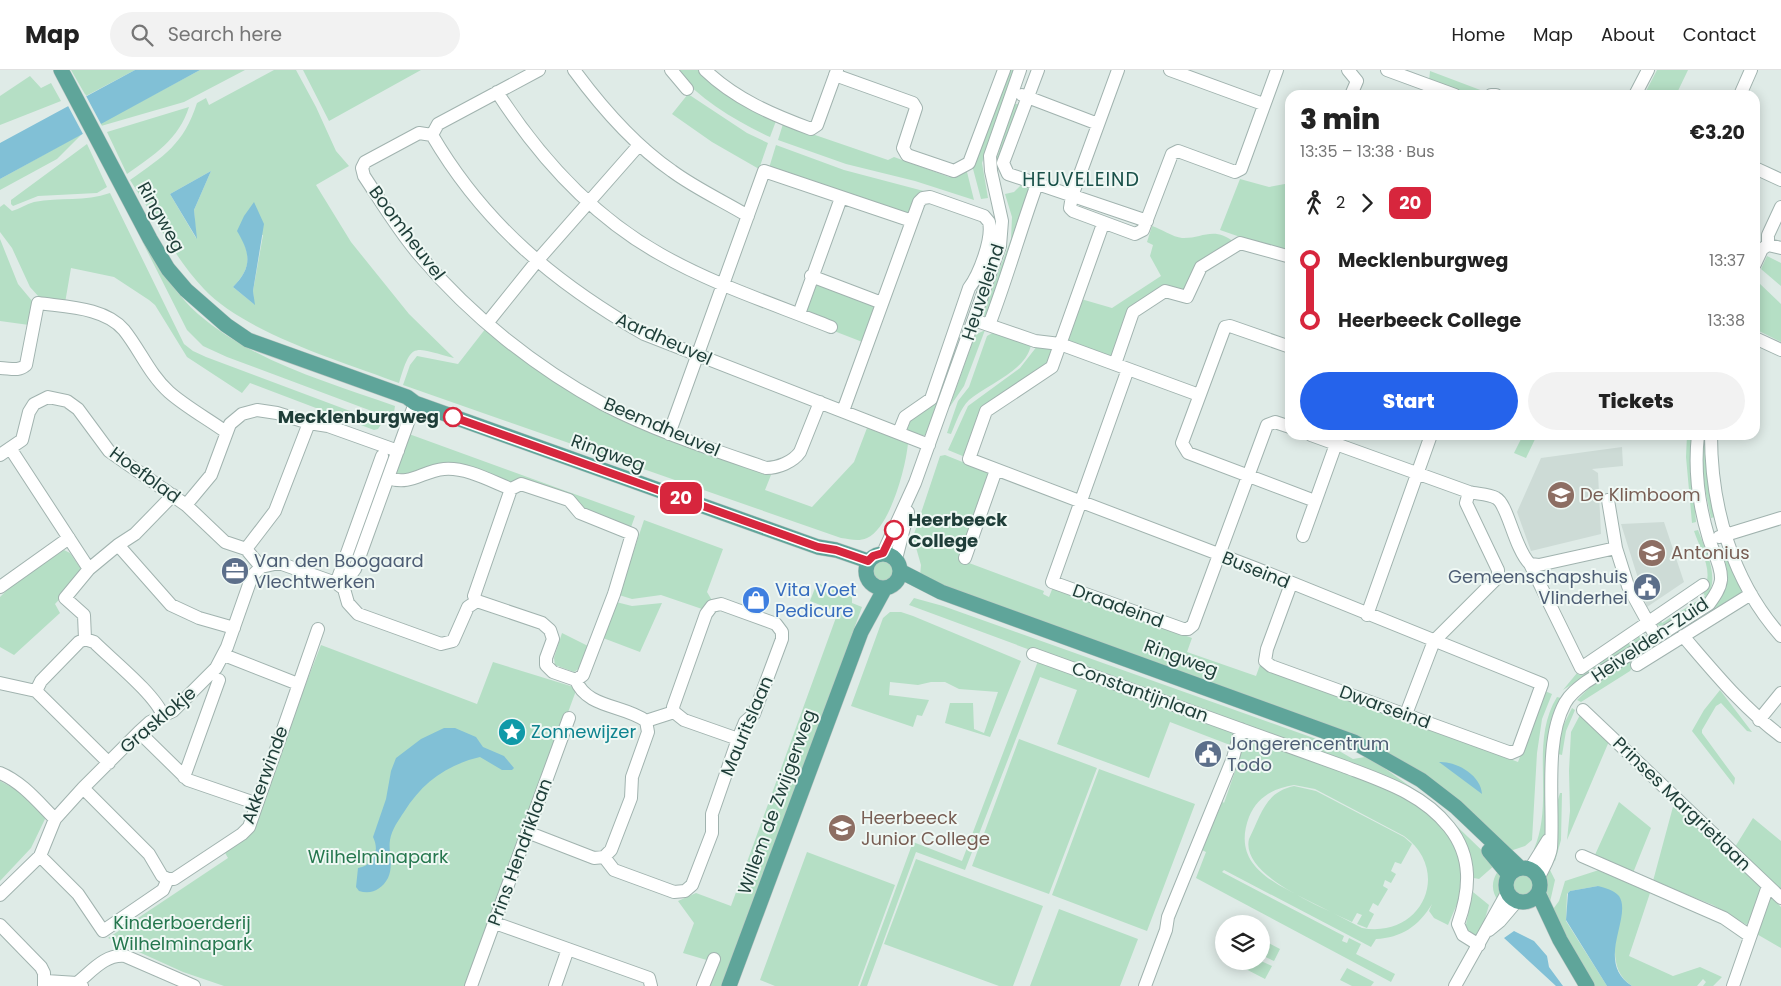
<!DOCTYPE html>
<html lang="en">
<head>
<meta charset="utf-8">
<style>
  :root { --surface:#fff; --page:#f2f2f2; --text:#222; --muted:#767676; --line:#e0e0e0; --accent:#2563eb }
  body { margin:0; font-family:Poppins,sans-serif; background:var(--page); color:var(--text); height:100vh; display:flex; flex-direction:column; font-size:19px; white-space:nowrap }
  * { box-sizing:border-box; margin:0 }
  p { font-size:16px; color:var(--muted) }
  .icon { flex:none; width:28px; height:28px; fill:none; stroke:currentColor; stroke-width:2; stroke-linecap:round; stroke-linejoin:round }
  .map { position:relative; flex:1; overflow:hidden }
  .details { position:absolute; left:1285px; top:20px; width:475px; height:350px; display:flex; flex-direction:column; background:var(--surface); border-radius:15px; box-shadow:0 2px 12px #0003 }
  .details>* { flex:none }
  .badge { padding:0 10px; border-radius:8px; font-size:18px; line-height:32px }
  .controls { position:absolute; left:1215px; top:845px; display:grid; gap:10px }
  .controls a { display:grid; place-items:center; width:55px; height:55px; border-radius:50%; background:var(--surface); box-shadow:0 2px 12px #0003; font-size:25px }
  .map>.badge { position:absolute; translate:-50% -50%; box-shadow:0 0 0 2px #fff }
  .legs { display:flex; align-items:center; gap:8px; height:55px; padding:0 15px; font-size:16px }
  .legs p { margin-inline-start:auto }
  .summary { display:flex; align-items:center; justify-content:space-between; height:85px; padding:0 15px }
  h1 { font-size:28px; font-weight:800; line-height:38px }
  .cta { display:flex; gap:10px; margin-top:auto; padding:10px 15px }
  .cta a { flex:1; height:58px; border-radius:30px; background:var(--accent); color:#fff; font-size:20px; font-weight:800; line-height:58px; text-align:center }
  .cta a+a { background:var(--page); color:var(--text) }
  ul { padding:0 15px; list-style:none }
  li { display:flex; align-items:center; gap:18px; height:60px; font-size:19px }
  li i { display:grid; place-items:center; width:8px; height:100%; margin:0 6px; background:currentColor }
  li i::after { content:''; width:12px; height:12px; margin:-6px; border:4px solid; border-radius:50%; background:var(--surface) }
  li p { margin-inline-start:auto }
  li:first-child i { background:linear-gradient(#0000 50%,currentColor 0) }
  li:last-child i { background:linear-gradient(currentColor 50%,#0000 0) }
  header { display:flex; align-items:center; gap:30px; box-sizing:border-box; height:70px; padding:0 25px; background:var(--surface); border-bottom:1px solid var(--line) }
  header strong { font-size:24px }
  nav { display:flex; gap:28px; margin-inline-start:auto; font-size:18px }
  .search { width:350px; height:45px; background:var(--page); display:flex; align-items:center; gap:12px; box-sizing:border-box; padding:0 18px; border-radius:28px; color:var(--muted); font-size:19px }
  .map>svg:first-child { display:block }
  .built { fill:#cddbd6 }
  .green { fill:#b5dfc5; fill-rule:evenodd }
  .water { fill:#81c0d6 }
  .pier { fill:#dfebe7 }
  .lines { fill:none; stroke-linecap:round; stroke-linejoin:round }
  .minor-casing { stroke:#a1b3af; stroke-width:14 }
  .major-casing { stroke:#bcc5c3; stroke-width:16 }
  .minor { stroke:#fff; stroke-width:12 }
  .major { stroke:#5fa59a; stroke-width:15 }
  .line-1-casing { stroke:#fff; stroke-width:11 }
  .line-1 { stroke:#d7263d; stroke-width:8 }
  .stop-1-dot { fill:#fff; stroke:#d7263d; stroke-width:2.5 }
  .labels { text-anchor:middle; stroke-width:4; stroke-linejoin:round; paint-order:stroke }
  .street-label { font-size:18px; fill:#1e3d38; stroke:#eff8f4 }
  .stop-label { font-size:18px; font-weight:bold; fill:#1e3d38; stroke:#eff8f4; text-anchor:end }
  .education-label { font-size:18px; fill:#785e54; stroke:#eff8f4; text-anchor:start }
  .service-label { font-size:18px; fill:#4e5e75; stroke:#eff8f4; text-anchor:start }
  .shop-label { font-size:18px; fill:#366cbe; stroke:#eff8f4; text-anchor:start }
  .culture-label { font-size:18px; fill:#0d838f; stroke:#eff8f4; text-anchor:start }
  .park-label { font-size:18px; fill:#25774e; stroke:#eff8f4 }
  .neighbourhood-label { font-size:19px; letter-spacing:1px; fill:#195049; stroke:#eff8f4 }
</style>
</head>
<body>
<header>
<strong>Map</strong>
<div class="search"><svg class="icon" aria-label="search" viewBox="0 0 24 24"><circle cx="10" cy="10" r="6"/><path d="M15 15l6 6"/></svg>Search here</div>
<nav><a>Home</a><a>Map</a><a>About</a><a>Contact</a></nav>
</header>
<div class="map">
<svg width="1781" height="916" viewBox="0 0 1781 916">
  <rect width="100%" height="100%" fill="#dfebe7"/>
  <path class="built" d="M1622 377 1623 396 1592 399 1598 403 1601 464 1531 481 1517 442 1541 388Z
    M1664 452 1684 512 1647 537 1621 454Z"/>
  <path class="green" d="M71 0H135L86 26Z
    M200 0H245L184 32 101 56V53Z
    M274 0H296L316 37 336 81 349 96 316 115 351 172 409 244 454 288C413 278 412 270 399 313 341 291 247 264 204 219 177 191 158 153 137 121L130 110C164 86 184 74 197 33L206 28 209 35ZM211 101 194 140 196 168 170 124ZM238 161 263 165 253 221 254 234 233 217C252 198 251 184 238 161Z
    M303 0H421L329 51Z
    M674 0H698L707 9 776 51 770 67C735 51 700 29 674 0Z
    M1008 0H1014L982 93 988 128 981 129 972 95Z
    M1657 0H1688L1676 25H1644Z
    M1430 1 1483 21 1485 24 1467 25 1429 11Z
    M30 6 41 18 51 13 61 31 0 55V26Z
    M688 24 747 63 768 73 759 99 712 72 672 44Z
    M1014 34H1019L1021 38 999 102 997 87Z
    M189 37C179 69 154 85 127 104L107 62Z
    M783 54 888 90 894 87 949 107 966 98 974 130 915 111 846 94 778 70Z
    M83 63 57 89 0 120V109Z
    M87 74 107 117 97 123 38 126 13 136 11 134V130Z
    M776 75 844 100 935 124 911 147 769 98Z
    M1240 109 1269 117 1290 113V182L1286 183 1220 160Z
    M1022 114 1032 117 989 248 982 245 1011 169 1012 147 1005 124 1014 122Z
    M110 123 184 274 193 281 206 287 382 353 378 359 374 360 250 313 242 323 187 287 155 235 149 230 114 207 71 198 65 233 39 227 30 217 12 178 0 162V137L4 134 12 141C20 139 26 134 34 132 60 127 85 132 110 123Z
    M1152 156C1161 159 1173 167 1182 168 1202 169 1214 155 1235 173L1196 197 1186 223 1165 217 1131 240 1112 288 1071 274 1066 267 1081 229 1112 238 1161 206 1150 186 1153 175 1147 172Z
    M0 169 18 214 33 232 29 255 0 251Z
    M142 171C159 195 175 224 198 244 254 292 327 312 395 336L393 349 227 287 203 276 187 260Z
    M1767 186 1781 193V216L1761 199Z
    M1758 212 1781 234V272L1755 259V215Z
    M817 214 872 235 877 240 865 273 834 261 799 242 814 215Z
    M486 258 656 364 771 405 765 420 812 437 854 392 867 358 908 373C906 397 890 458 867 468 858 472 850 469 841 468L403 315 410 295 417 286 458 294Z
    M985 260 964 316 949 338 975 265Z
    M994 262 1031 275C1026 301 988 314 969 330 960 339 956 353 951 364L947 363 958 331 969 317 987 266Z
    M1038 275 1051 277 1054 281 1049 295 983 339 965 387 948 380 968 336 1020 298Z
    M939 330 927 365 919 366 907 361 910 351Z
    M409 364 635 446 630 460 584 443 569 429 509 416 464 399 394 407Z
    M1523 365H1537L1526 388 1514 383Z
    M1687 365H1692L1691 389 1696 452 1692 453 1686 387Z
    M1702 365H1708L1715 447 1711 448 1703 409Z
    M945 385 990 403 961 490 1044 521 1043 524 1049 527 1053 517 1192 568 1187 582 1256 606 1260 595 1518 692 1545 621 1552 624 1542 649 1537 683 1532 770 1525 776 1510 781 1409 699 920 506 921 495 913 467 940 386Z
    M644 450 723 479 707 522 713 532 705 540 661 525 632 529 619 525Z
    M1698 460C1706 482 1720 506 1707 528L1663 558 1656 554 1659 548 1662 553 1705 526 1702 521C1716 505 1700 479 1694 461Z
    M1727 478 1744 522 1636 592 1630 601 1581 632 1577 630 1595 612 1712 539C1730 520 1731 503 1721 480Z
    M64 480 70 483 84 503 55 534 60 543 14 585 0 577V527L14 513Z
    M871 501a12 12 0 1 1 24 0a12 12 0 1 1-24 0Z
    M817 513 852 527V533L862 537 724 916H710V891L683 883 694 853 678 831 696 823 731 836 838 542 810 531Z
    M914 528 943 536 1322 671 1353 689 1365 687 1380 695 1422 725 909 535Z
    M616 532 632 536 662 533 640 582 603 568Z
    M890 542H901L913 546 1021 591 990 667 945 653 950 633H973L974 659 984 663 998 622 959 619 945 612H931L918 615 890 612 889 625 929 630 922 646 917 645 913 657 851 636 883 548Z
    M562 563 588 576 580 598 574 602 555 595 554 588Z
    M1639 563 1645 564 1646 567 1563 620 1577 603 1579 605 1614 583 1624 573 1628 574 1638 568Z
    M321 575 477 634 493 592 577 618 467 916H224L183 902 108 868 228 788 224 781 246 767Z
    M1038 591 1235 662 1230 675 1170 652 1149 708 1057 674 1077 620 1040 607 965 800 916 782 867 916H860L913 772 962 791Z
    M1720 620 1752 662 1747 661 1721 633 1716 636 1702 660V663L1735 708 1734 715 1692 661 1704 640Z
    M1557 627 1561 628C1536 665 1555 712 1548 753 1546 763 1542 773 1538 782L1534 779C1555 731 1529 672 1557 627Z
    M1572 638 1575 640 1566 661 1562 685 1558 684 1561 660Z
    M1581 643 1610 669 1567 770 1570 741 1569 701 1571 662Z
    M1242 665 1409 725 1449 763 1465 801 1460 827 1448 855 1434 848 1429 841 1432 834C1419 856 1401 868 1376 869L1371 877 1224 800 1222 802 1344 866 1342 871 1347 873 1349 868 1361 874 1356 884 1395 904 1391 912 1196 808 1206 782 1200 779 1219 728 1224 733 1239 690ZM1294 715 1315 719 1404 766C1453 802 1421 869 1362 858 1344 849 1326 839 1307 830 1273 812 1231 795 1249 747 1257 727 1274 718 1294 715Z
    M1019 669 1097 698 1049 824 972 796Z
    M1099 699 1195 734 1147 861 1052 825Z
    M0 711 17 720 44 745 45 749 31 778 0 811Z
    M1294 716 1316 721 1404 767 1412 774 1401 794 1395 792 1391 801 1396 804 1391 813 1385 810 1383 816 1388 819 1378 836 1373 833 1369 841 1374 844 1367 858 1357 854 1362 845 1357 843 1352 852C1325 838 1240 806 1249 769 1261 745 1265 722 1294 716Z
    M1560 723H1562L1561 770 1555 791 1551 789 1557 733Z
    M1619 732 1651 758 1633 803 1594 787Z
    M1674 733 1763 818 1747 855 1713 835 1653 811Z
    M1440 740 1496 794 1479 809 1474 808 1472 797Z
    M1753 748 1781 771V822L1735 777Z
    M807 782 895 815 858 916H775L760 910Z
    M916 789 1043 836 1013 916H999L884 874Z
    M1548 796 1555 810 1550 832C1545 820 1544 808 1548 796Z
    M1602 799 1651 820 1629 886 1673 906 1700 897 1722 907 1713 916H1703L1706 912 1703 909 1697 916H1632C1605 899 1617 862 1622 837L1598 816 1570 821 1567 824 1566 851 1607 916H1591L1551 842 1559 831 1565 811Z
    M1498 801 1503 806 1502 822 1499 832C1491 822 1491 811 1498 801Z
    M1512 815a11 11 0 1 1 22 0a11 11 0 1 1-22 0Z
    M1473 822 1489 835 1481 862 1479 866H1473L1465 859Z
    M1770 825 1781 837V878L1755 863Z
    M1059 839 1138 869 1120 916H1030Z
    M1261 869 1280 879 1274 891 1261 885Z
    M1240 891H1261L1272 896 1265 909 1238 895Z
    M1347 898 1374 912 1371 916H1352L1340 910Z"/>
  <path class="water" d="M135 0H200L0 109V73Z
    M211 101 194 140 197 169 170 124Z
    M254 132 264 154 253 221 255 235 233 217C252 198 251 184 237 161L244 146Z
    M444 658H455L476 667 483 677 504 686 514 698 512 700H502L480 687C446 695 422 713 404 742 398 751 392 759 390 770 388 782 394 795 388 808 382 819 372 825 359 821L356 817 358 798C374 795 380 781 373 767L386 729 391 701 396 688 421 669Z
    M1439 692C1456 691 1481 705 1482 724Z
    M1598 816C1605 818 1614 820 1619 826 1633 847 1594 892 1632 916H1607L1566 850 1568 823 1570 821Z
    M1514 861 1534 871 1547 886 1549 897 1563 916H1556L1504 868Z"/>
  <path class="pier" d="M85 24 102 56 84 66 67 34Z"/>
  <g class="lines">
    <defs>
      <path id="minor" d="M539 0 438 54 432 65 419 63 365 92 362 98 364 106C382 133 399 162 421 187 471 246 535 297 603 334 655 361 711 379 766 398 778 398 793 392 800 382L820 332
        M574 0C602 38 633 74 672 101 695 118 723 131 748 146
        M671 0 687 19
        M705 0C735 29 773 45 811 59L817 55 837 0
        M1038 0 1003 93 1008 104 1147 151
        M1118 0 1072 126 1070 138 1073 141 1135 164 1143 160 1172 84 1178 81 1235 102 1241 99 1277 0
        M1170 0 1263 34
        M1348 0 1357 11 1351 25
        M1387 0 1455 25
        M835 5 913 33 916 38 903 78 907 85 954 101 969 93 1004 0
        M497 22C539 87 592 146 660 184 714 215 774 234 831 257
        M1022 25 1098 54
        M1491 25H1496
        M1635 25 1648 0
        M1740 25 1751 0
        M432 65C484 154 555 213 644 264L929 375
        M1755 98 1781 110
        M1103 154 1052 297 986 341 969 389 1255 498 1542 614 1518 680 1511 683 1271 596 1265 591 1267 579 1291 514
        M1768 175V165L1781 137
        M1755 194 1762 179 1768 175 1781 178
        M811 206 882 233
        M799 244 841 128
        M974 250 1035 271 1060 274 1199 325
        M488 252 537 191 639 75
        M989 255C1007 208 1020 161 1037 114
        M1755 268 1781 280
        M1290 277 1230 256 1225 257 1182 373 1188 383 1315 431
        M1115 294 1133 242 1165 221 1187 227 1201 197 1240 173 1287 186
        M0 298C10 298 18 302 26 295L38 233C65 237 105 237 124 260 140 280 150 305 169 322 186 337 208 349 226 362
        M1128 299 1052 512 1183 559H1188L1193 555 1267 355 1275 352 1290 357
        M843 341 919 132 923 128 930 127 984 146 989 152C993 169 979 205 969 218L931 329 905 347 899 362
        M669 364 764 101 912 151
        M1311 365 1469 422C1477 424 1489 424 1496 428 1508 434 1514 478 1530 494L1539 495 1616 478 1628 516 1656 567
        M1711 365C1711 437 1732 511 1781 566
        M10 378 89 499
        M0 385 22 370 29 342 34 334 48 327 67 331 78 339 109 381 186 435 225 472 246 479 261 497
        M388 408C411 416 422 401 444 399 466 397 491 411 511 419L521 414 569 430 580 443 632 464 614 524 583 605 576 610C586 638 625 635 646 651L674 642 684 650 738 669
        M1608 430 1616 478
        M186 435 211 405 230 354 242 344 257 340 277 343 309 353 328 356 398 381
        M1303 466 1336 374
        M1719 467 1781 448
        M118 475 171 535 199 548 234 558
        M246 479 275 441 309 353
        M883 483 915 413 1000 176 1002 151 991 101 990 86 1020 0
        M965 488 996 400
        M896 489 908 442
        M1530 494 1581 598 1703 515
        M338 508 382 386
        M336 513 347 510 355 499 415 333
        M0 517 69 468
        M477 531 474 526 511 419
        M1367 545 1431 365
        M1683 566C1714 602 1743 638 1781 666
        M85 569 84 545 65 528 89 499 118 475 135 464 173 425
        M1033 584C1103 609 1173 635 1243 660 1276 672 1309 684 1343 696 1382 711 1422 723 1449 757 1473 787 1470 820 1458 854L1463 865 1479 875
        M224 585 298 614
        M1637 595 1751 524
        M0 613 36 621 109 693
        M36 621 41 611 79 572 85 569 94 572C111 589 156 625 163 646
        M1583 640 1781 828
        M1406 644 1434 571 1498 507V500L1466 433 1469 422
        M1759 650 1781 623
        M139 662 188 710 255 733
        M0 703C22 712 38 732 55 749
        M184 707 219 610
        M83 718 149 784 162 806 168 809
        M527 762 594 788 604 787 614 800 674 822 685 821 692 815 712 763V744L738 669 745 652 754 644 782 569V562L776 554 721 534 712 536 706 544 673 637 674 642
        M40 786 78 824 103 861 163 820 168 809H174L242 764 249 757 318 559
        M1582 786 1724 848 1750 866
        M604 787 611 780 631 728 632 707 648 662 646 651
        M1530 799 1548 770
        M1539 807C1543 798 1550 788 1551 778 1554 735 1544 671 1565 633 1570 624 1578 618 1586 612L1709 534C1714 527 1720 519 1721 510 1722 496 1713 482 1709 469 1699 436 1694 400 1698 365
        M0 825 40 786 55 749 83 718 139 662 150 652 173 641 216 598 227 577 252 506 261 497 279 493 336 513 344 519 348 533 358 544 441 574 453 571 468 537 477 531 542 553 550 560 553 569 546 588V595L553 602 576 610
        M495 853 649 908 651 916
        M0 855 41 897 44 903V916
        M1489 860 1500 851 1517 831
        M46 911 77 913 82 916
        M77 913C92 901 105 884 125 886L194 916
        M471 916 569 648
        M555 916 568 879
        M703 916 714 889
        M1145 916 1166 860 1168 847 1233 688 1241 659
        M1455 916 1507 823
        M1733 916 1768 816"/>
      <path id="major" d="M61 0 150 169 168 199 186 220 226 255 248 270 407 327 415 333 818 477 836 480 868 491
        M866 501a17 17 0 1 1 34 0a17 17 0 1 1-34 0Z
        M900 501 941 522 1354 672 1421 710 1456 737 1520 798
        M1489 781 1509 805
        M1506 815a17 17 0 1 1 34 0a17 17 0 1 1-34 0Z
        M1538 823 1560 870 1587 916
        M729 916 861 562 885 518"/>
    </defs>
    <use href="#minor" class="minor-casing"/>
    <use href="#major" class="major-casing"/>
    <use href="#minor" class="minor"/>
    <use href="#major" class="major"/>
  </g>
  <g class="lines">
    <defs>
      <path id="line-1" d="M453 347 818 477 836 480 868 491 873 486 883 483 894 460"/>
    </defs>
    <use href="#line-1" class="line-1-casing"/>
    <use href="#line-1" class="line-1"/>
  </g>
  <defs>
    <symbol id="school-disc" viewBox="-11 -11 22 22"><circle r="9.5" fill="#8d6e63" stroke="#eff8f4"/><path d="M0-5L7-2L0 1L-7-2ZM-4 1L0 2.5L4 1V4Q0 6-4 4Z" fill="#fff"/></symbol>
    <symbol id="office-disc" viewBox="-11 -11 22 22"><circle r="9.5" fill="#5c6f8a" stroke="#eff8f4"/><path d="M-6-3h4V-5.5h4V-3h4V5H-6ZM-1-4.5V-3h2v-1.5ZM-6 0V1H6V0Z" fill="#fff"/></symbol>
    <symbol id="civic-disc" viewBox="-11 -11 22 22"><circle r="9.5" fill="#5c6f8a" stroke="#eff8f4"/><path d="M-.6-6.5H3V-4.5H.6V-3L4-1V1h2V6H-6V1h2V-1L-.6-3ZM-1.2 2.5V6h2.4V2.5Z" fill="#fff"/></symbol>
    <symbol id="shop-disc" viewBox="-11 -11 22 22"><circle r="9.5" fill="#3f7fe0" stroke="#eff8f4"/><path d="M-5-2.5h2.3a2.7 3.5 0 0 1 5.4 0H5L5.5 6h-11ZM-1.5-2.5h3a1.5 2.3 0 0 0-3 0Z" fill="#fff"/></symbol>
    <symbol id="sight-disc" viewBox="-11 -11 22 22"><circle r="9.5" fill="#0f9aa8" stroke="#eff8f4"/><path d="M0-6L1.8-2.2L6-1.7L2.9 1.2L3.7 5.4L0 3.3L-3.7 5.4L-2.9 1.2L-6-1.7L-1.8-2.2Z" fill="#fff"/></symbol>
  </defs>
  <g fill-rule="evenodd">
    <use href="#school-disc" x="1545" y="409" width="32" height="32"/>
    <use href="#school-disc" x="1636" y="467" width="32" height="32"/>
    <use href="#office-disc" x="219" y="485" width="32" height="32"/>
    <use href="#civic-disc" x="1631" y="501" width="32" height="32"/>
    <use href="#shop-disc" x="740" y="514" width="32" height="32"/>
    <use href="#sight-disc" x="496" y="646" width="32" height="32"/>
    <use href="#civic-disc" x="1192" y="668" width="32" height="32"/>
    <use href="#school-disc" x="826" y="742" width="32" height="32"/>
  </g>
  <g class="stop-1-dot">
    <circle cx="453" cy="347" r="9"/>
    <circle cx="894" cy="460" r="9"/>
  </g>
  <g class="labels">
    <g class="street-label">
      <text transform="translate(161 147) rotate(61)" y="6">Ringweg</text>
      <text transform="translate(407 163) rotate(53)" y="6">Boomheuvel</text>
      <text transform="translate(983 222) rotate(-72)" y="6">Heuveleind</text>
      <text transform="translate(664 269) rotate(24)" y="6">Aardheuvel</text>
      <text transform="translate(662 357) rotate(23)" y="6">Beemdheuvel</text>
      <text transform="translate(608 383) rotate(20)" y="6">Ringweg</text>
      <text transform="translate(145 405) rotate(36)" y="6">Hoefblad</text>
      <text transform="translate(1256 500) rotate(22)" y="6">Buseind</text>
      <text transform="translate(1118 536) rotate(20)" y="6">Draadeind</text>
      <text transform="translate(1650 570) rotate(-34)" y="6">Heivelden-Zuid</text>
      <text transform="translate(1181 588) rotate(20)" y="6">Ringweg</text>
      <text transform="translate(1140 622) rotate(20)" y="6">Constantijnlaan</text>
      <text transform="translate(1385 637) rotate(20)" y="6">Dwarseind</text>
      <text transform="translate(158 650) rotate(-40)" y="6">Grasklokje</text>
      <text transform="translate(747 656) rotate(-67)" y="6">Mauritslaan</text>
      <text transform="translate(265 705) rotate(-70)" y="6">Akkerwinde</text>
      <text transform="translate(777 732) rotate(-70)" y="6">Willem de Zwijgerweg</text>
      <text transform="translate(1682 734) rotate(44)" y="6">Prinses Margrietlaan</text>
      <text transform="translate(520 782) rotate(-70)" y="6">Prins Hendriklaan</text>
    </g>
    <g class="stop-label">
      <text x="439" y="353">Mecklenburgweg</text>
      <text x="908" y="456" text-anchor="start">Heerbeeck<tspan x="908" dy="21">College</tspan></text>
    </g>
    <g class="education-label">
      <text x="1580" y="431">De Klimboom</text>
      <text x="1671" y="489">Antonius</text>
      <text x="861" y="754">Heerbeeck<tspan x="861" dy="21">Junior College</tspan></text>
    </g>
    <g class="service-label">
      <text x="254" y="497">Van den Boogaard<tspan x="254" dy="21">Vlechtwerken</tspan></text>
      <text x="1628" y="513" text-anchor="end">Gemeenschapshuis<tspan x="1628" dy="21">Vlinderhei</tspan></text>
      <text x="1227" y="680">Jongerencentrum<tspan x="1227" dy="21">Todo</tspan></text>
    </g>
    <g class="shop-label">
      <text x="775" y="526">Vita Voet<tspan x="775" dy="21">Pedicure</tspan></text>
    </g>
    <g class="culture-label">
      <text x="531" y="668">Zonnewijzer</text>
    </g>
    <g class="park-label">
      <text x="378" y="793">Wilhelminapark</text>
      <text x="182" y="859">Kinderboerderij<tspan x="182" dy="21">Wilhelminapark</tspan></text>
    </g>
    <g class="neighbourhood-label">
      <text x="1081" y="116">HEUVELEIND</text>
    </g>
  </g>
</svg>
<div class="controls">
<a><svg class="icon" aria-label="layers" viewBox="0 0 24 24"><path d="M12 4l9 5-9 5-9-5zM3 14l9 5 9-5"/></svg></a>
</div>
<b class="badge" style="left:681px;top:428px;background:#d7263d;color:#fff">20</b>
<section class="details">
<div class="summary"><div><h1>3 min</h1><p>13:35 – 13:38 · Bus</p></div><b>€3.20</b></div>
<div class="legs"><svg class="icon" aria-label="walk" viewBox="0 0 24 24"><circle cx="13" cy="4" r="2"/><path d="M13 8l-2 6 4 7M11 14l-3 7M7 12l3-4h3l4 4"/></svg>2<svg class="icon" aria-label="forward" viewBox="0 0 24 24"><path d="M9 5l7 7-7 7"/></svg><b class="badge" style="background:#d7263d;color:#fff">20</b></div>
<ul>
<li><i style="color:#d7263d"></i><b>Mecklenburgweg</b><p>13:37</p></li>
<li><i style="color:#d7263d"></i><b>Heerbeeck College</b><p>13:38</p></li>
</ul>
<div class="cta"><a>Start</a><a>Tickets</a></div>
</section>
</div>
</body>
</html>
